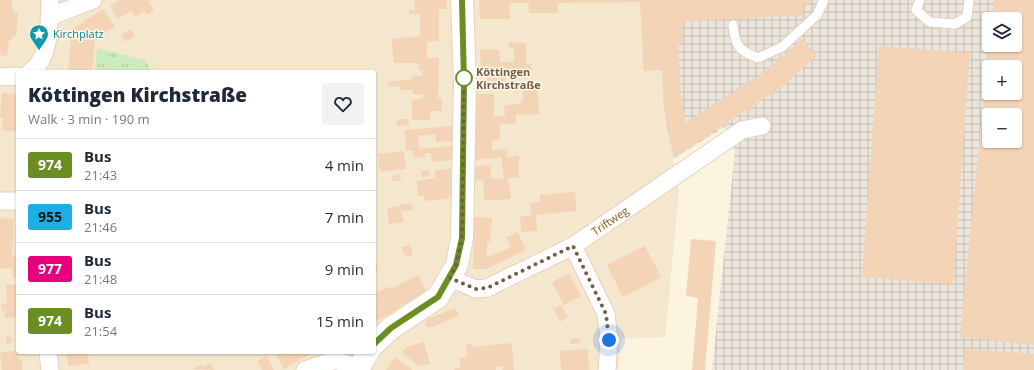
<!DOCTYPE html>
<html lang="en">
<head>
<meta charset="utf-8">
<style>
  :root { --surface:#fff; --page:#f2f2f3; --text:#1f2937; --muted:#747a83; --line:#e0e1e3 }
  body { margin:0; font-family:"Open Sans",sans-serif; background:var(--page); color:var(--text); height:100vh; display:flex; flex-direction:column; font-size:15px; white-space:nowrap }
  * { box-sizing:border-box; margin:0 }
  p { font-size:13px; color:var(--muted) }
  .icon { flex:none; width:22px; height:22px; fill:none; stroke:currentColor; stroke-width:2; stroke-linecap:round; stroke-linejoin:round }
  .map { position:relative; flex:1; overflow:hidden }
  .panel { position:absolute; left:16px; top:70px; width:360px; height:284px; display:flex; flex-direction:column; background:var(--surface); border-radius:4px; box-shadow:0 1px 3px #0004 }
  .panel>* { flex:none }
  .badge { padding:0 8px; border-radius:3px; font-size:14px; line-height:26px }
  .controls { position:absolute; left:982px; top:12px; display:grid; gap:8px }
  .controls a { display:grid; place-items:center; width:40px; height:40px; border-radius:4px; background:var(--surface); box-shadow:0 1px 3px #0004; font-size:20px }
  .you { position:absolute; width:20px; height:20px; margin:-10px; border:3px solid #fff; border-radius:50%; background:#1a73e8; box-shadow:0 0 0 6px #1a73e833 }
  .map>.badge { position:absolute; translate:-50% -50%; box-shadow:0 0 0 2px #fff }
  .round { display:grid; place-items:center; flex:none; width:42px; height:42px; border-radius:4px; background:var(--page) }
  .head { display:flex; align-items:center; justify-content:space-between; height:68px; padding:0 12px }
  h1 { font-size:19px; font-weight:800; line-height:30px }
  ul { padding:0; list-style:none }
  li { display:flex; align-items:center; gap:12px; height:52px; padding:0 12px; border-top:1px solid var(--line) }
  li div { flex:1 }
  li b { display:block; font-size:15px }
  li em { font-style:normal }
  li .badge { min-width:44px; font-weight:700; text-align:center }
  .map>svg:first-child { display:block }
  .residential { fill:#f5e7ce; fill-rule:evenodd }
  .industrial { fill:url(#industrial-grid); fill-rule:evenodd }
  .grass { fill:url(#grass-tufts) }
  .building { fill:#f4d4b7; fill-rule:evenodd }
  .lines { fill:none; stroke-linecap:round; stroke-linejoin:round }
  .service-casing { stroke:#e2d1bc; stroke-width:11 }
  .minor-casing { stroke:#e2d1bc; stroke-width:19 }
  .secondary-casing { stroke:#e7d3ba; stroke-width:24 }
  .service { stroke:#fff; stroke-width:9 }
  .minor { stroke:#fff; stroke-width:17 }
  .secondary { stroke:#fff; stroke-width:22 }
  .line-casing { stroke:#fff; stroke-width:9 }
  .line { stroke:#6b8e23; stroke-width:6 }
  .walk { stroke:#755b47; stroke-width:4; stroke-dasharray:0 7.2 }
  .stop-dot { fill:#fff; stroke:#6b8e23; stroke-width:2 }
  .labels { text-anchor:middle; stroke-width:3; stroke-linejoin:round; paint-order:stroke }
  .culture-label { font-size:11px; fill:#0d838f; stroke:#fff8e8; text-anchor:start }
  .stop-label { font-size:11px; font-weight:bold; fill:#755b47; stroke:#fff8e8; text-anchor:start }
  .street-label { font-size:11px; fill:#755b47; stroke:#fff8e8 }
</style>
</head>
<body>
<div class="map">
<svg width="1034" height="370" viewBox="0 0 1034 370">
  <defs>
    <pattern id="industrial-grid" width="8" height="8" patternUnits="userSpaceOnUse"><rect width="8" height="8" fill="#ebe5dc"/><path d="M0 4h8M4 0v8" fill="none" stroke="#c3bdb4"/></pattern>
    <pattern id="grass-tufts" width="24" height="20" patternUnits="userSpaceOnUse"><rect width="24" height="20" fill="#cdebbf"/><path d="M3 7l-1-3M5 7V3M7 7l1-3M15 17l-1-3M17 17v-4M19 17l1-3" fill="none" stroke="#abc19d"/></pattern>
  </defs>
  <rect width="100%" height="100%" fill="#fdf4e0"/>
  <path class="residential" d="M0 0H640L645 71 662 70 663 107 679 192 665 337 621 339 618 370H0ZM18 72H374V352H18Z"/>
  <path class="industrial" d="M640 0H1034V370H712L735 151 725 127 673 159 663 107 662 70 644 71ZM989 19H1015V45H989ZM989 67H1015V93H989ZM989 115H1015V141H989Z"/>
  <path class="grass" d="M97 48 145 60 152 72H95Z"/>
  <path class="building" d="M0 0H12V10L14 9V13H18L16 37 12 36V40H9L7 56 0 55Z
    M119 0H152L149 2 154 10 147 15 145 11 135 17 131 11 118 19 110 6Z
    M415 0H446L447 9H439V41L427 42V58H439L438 98H442V111H430V120H412V100L423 99V94H413V90H400V86L389 87 388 82 413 79V76H422L423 71H419V63H394L391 39 420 36V14L409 15V10H415Z
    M479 0H812V3L803 4V15L682 22 683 43 678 44 681 97 686 123 768 69 802 39 817 56 783 86 674 158 664 106 662 70 644 71 640 2 558 3V13H529V3H509L510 19H480Z
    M994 0H1034V345L960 337 989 45H1015V19H992ZM989 67H1015V93H989ZM989 115H1015V141H989Z
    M103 9 115 27 95 39 92 72H68L72 29Z
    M131 29 135 36 125 42 121 34Z
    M509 42 526 43V64H532V70H481L480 50H499L500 62H514V48H509Z
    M879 46 970 53 953 284 862 277Z
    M504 76 505 81H486V77Z
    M537 82 539 114 516 115V123L500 124V139L492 140V150L507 149V157L519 156V177L508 178 511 199 484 201 483 180 474 181V167L491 165V179L504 178 501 157 474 160 475 94H494V116H505L504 105 521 104 520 102H523L522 83Z
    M2 93 18 94V132L2 130 3 118H0Z
    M397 119H409V125L397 126Z
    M453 126V141L436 142 435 134 418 136 419 149 453 146V160L432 162 431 153H425V157L414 158 413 150 406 151 405 130Z
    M404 151 406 169 380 172 378 154Z
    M453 168V198L429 201 425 200 424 195 418 196 417 181 435 178V171Z
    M429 170 430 176 422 177 421 171Z
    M400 174 401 181H393L392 176Z
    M575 192 577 211 536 215 537 231 521 232 520 217 532 215 530 203 540 202V195Z
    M412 203 413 210 401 211 400 204Z
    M399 206 404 222 389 224 387 208Z
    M474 217 492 218 490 242H487V257L511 247 506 237 518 232 526 250 487 269H473Z
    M0 218 14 219 12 256 18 255V278H13L12 268 0 269Z
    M691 239 716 241 705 370H692L698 298 686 296Z
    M410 245 413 255 405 257 402 247Z
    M645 246 661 277 623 297 607 265Z
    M374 259H376L378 273 374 274Z
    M569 273 581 296 564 305 552 282Z
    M418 275 427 292 400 306 401 308 374 322V304L377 303 374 294 390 286 391 289Z
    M18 284 17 317 5 318V311H2L1 304 7 303 6 285Z
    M561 305 568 317 560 322 554 309Z
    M456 308 459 316 432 327H426L425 323 429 318Z
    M6 336H11L12 343H6Z
    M579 338 580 343 570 344V339Z
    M424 342 430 364 419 366 402 352 406 347Z
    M512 343 514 370H503L502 366 496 367V370H455V368H460L459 358 467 357 466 345 472 344 473 347Z
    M588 349 589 370H561L560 351Z
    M965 349 1034 354V370H963Z
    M18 351 19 360 22 359V370H2L0 352Z
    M67 352H88L89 364 68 366Z
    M275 352H315L284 369Z
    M267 356 274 370H262L257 361Z
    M395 357 413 370H386Z
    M210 363 214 370 194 369 202 364 204 367Z"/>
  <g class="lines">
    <defs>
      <path id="service" d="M920 0 916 10 930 22 955 24 967 17 969 0
        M733 25C735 46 739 51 758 58L782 47 817 15 824 0"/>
      <path id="minor" d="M49 17 93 0
        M30 72C51 59 49 23 50 0
        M0 77 18 76
        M0 201H18
        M573 246 606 314 609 340 607 370
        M450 278 476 289 487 288 573 246 742 130 762 126
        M48 352 50 370
        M305 370 335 360 358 368"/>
      <path id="secondary" d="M374 344 391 328 438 297 457 265 462 238 465 82 462 0
        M358 370 368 352"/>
    </defs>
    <use href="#service" class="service-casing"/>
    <use href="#minor" class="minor-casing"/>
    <use href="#secondary" class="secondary-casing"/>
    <use href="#service" class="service"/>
    <use href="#minor" class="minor"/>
    <use href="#secondary" class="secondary"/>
  </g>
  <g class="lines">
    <defs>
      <path id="line" d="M374 344 391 328 438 297 456 265 462 238 464 82 462 0"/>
    </defs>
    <use href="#line" class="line-casing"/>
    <use href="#line" class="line"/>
    <path class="walk" d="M464 78 462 238 456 265 450 278 476 289 487 288 573 246 606 314 609 340"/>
  </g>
  <defs>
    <symbol id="sight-pin" viewBox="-11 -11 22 30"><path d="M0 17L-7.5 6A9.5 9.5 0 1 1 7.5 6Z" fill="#0f9aa8" stroke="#fff8e8"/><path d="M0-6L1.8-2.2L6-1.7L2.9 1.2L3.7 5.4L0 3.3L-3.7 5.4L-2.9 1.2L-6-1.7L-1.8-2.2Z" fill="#fff"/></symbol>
  </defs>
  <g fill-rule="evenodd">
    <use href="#sight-pin" x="28" y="23" width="22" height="30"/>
  </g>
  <circle class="stop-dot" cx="464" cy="78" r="8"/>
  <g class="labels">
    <g class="culture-label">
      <text x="53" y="38">Kirchplatz</text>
    </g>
    <g class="stop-label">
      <text x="476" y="76">Köttingen<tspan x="476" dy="13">Kirchstraße</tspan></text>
    </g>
    <g class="street-label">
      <text transform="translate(610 221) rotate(-34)" y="4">Triftweg</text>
    </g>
  </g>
</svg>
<div class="controls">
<a><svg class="icon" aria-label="layers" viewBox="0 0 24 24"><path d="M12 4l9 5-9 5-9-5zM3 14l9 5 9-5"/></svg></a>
<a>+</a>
<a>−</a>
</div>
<div class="you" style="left:609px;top:340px"></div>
<section class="panel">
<div class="head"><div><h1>Köttingen Kirchstraße</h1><p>Walk · 3 min · 190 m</p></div><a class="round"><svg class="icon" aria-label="heart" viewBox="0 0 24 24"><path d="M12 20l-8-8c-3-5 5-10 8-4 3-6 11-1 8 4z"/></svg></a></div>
<ul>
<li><span class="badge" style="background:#6b8e23;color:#fff">974</span><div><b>Bus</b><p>21:43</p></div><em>4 min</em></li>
<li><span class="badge" style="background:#1cafe6;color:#111">955</span><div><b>Bus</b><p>21:46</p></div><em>7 min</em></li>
<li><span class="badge" style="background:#e6007e;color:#fff">977</span><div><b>Bus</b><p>21:48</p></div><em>9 min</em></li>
<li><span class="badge" style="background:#6b8e23;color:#fff">974</span><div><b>Bus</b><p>21:54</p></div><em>15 min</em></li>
</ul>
</section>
</div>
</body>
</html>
